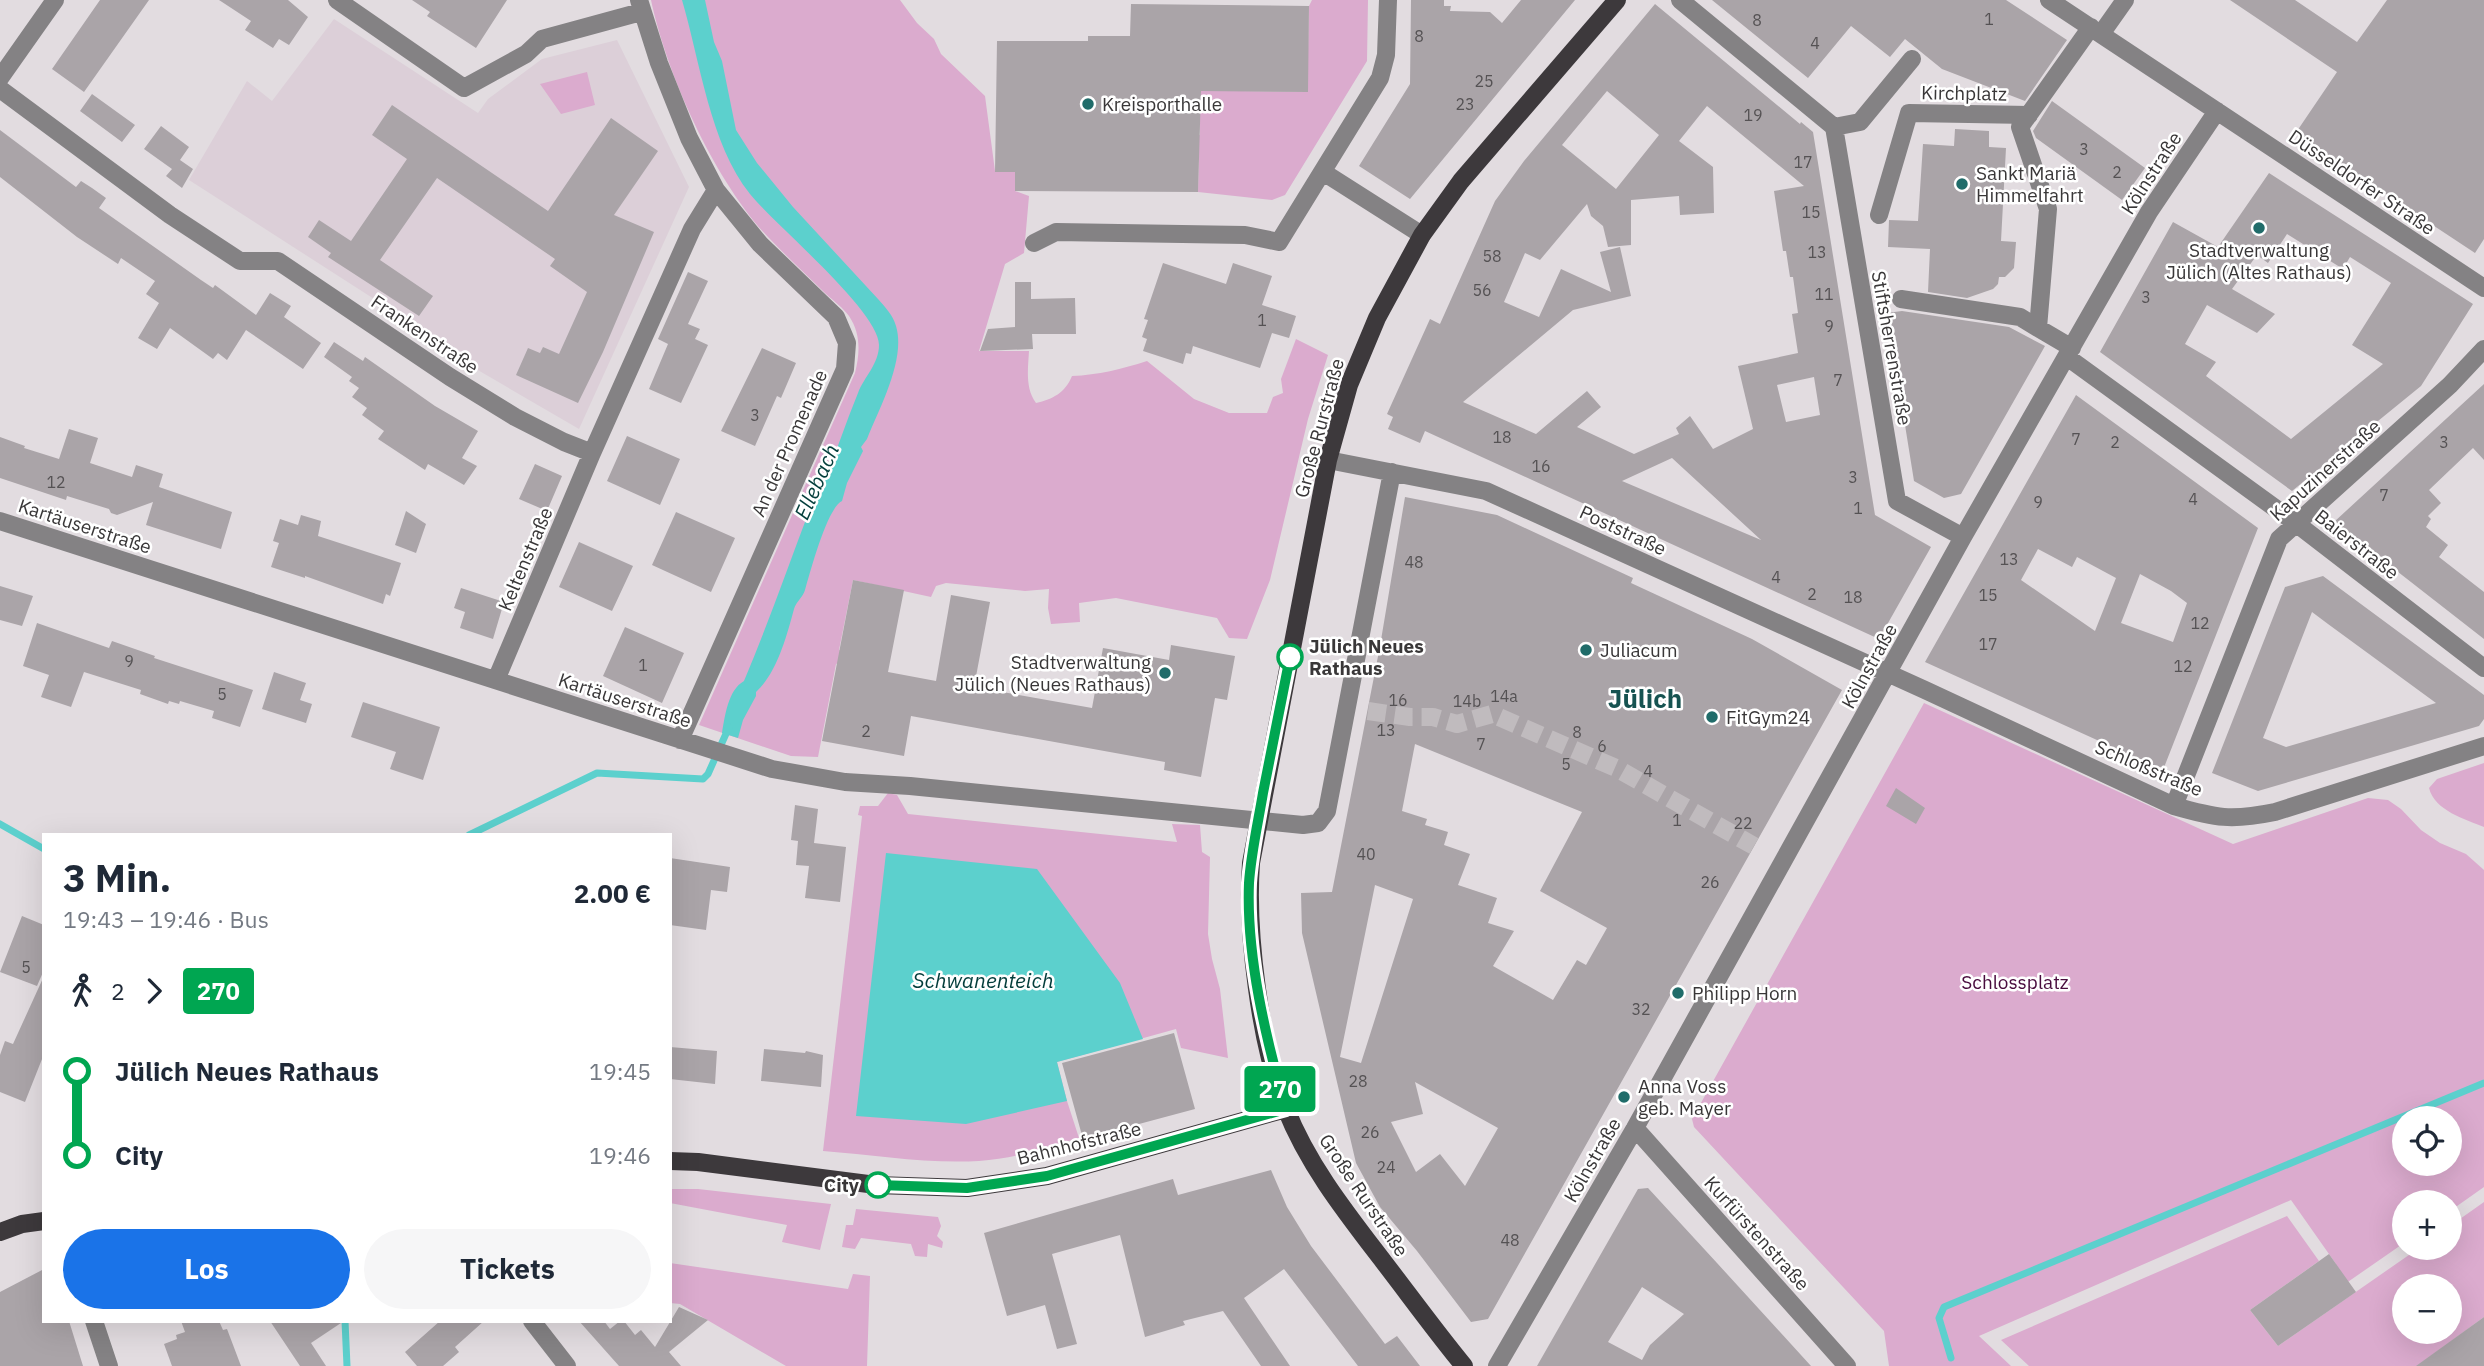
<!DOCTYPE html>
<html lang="de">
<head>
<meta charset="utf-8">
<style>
  :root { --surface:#fff; --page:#f6f6f7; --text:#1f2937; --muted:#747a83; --accent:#1a73e8 }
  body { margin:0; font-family:"IBM Plex Sans",sans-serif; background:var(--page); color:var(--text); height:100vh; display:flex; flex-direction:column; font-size:26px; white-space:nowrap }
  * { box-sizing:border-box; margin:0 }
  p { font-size:23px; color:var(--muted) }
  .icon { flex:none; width:38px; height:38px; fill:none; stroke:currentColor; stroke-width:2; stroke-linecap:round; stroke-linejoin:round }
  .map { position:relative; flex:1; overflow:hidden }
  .sheet { position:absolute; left:42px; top:833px; width:630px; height:490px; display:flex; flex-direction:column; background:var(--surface); border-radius:0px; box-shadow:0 7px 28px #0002 }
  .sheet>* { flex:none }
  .badge { padding:0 14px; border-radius:5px; font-size:24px; line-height:46px }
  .fabs { position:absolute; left:2392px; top:1106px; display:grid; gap:14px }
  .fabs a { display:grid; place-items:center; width:70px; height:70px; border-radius:50%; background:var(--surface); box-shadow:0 7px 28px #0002; font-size:35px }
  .map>.badge { position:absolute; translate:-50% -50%; box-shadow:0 0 0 4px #fff }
  .legs { display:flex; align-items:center; gap:10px; height:77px; padding:0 21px; font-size:23px }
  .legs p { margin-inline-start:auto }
  .head { display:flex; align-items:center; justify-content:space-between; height:119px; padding:0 21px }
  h1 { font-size:38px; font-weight:700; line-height:52px }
  .cta { display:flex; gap:14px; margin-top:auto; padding:14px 21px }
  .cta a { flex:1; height:80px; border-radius:42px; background:var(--accent); color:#fff; font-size:28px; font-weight:700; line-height:80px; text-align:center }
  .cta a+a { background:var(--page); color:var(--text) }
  ul { padding:0 21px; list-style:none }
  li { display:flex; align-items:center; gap:24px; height:84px; font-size:26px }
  li i { display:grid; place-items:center; width:10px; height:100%; margin:0 9px; background:currentColor }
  li i::after { content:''; width:18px; height:18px; margin:-9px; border:5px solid; border-radius:50%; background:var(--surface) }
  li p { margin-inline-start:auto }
  li:first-child i { background:linear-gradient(#0000 50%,currentColor 0) }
  li:last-child i { background:linear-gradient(currentColor 50%,#0000 0) }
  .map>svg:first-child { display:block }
  .built { fill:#dccfd8 }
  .green { fill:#dbabce; fill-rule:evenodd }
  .water { fill:#5cd0cd }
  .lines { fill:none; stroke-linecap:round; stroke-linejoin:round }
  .stream { stroke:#5cd0cd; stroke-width:7 }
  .building { fill:#aaa4a8; fill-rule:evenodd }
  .minor-tunnel { stroke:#c0bbbe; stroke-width:18; stroke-dasharray:18 9; stroke-linecap:butt }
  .minor { stroke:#848284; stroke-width:18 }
  .major { stroke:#3d393c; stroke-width:18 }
  .line-1-casing { stroke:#fff; stroke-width:16 }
  .line-1 { stroke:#00a651; stroke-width:10 }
  .poi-dot { fill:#206c6a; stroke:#fff; stroke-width:2.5 }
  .stop-1-dot { fill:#fff; stroke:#00a651; stroke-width:3.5 }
  .labels { text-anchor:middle; stroke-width:5; stroke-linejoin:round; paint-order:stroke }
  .number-label { font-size:16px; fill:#555254 }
  .street-label { font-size:19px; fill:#393738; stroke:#fff }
  .poi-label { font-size:19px; fill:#393738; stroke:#fff; text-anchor:start }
  .stop-label { font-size:19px; font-weight:bold; fill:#393738; stroke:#fff; text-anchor:start }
  .park-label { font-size:19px; fill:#480b3d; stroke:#fff }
  .water-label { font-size:21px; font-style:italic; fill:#033d3b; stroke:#fff }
  .district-label { font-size:26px; font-weight:bold; fill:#165351; stroke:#fff }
</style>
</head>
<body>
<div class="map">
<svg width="2484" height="1366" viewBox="0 0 2484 1366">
  <rect width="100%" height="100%" fill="#e2dce0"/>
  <path class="built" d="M334 19 478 113 488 99 542 59 617 40 689 187 579 429 452 355 371 297 189 180 247 81 272 101Z"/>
  <path class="green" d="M651 0H900L917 23 934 39 941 54 985 96 995 171 1015 172V191L1029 196 1024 253 1005 264 979 351H1029C1028 369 1025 388 1036 403 1053 399 1065 393 1072 376 1098 375 1122 369 1147 361L1194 399 1229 413H1267L1273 397 1283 393 1281 379 1296 339 1328 355 1308 419 1270 580 1247 639 1229 638 1217 618 1116 598 1079 603 1080 622 1051 624 1048 608 1049 589 1025 591 946 583 936 586 931 597 853 580 839 650 855 654 836 664 818 757 791 756 699 725 855 373C860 353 861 334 849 316 843 308 834 301 826 294 807 275 787 257 769 238 715 182 667 75 651 0Z
    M1312 0H1368L1367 61 1285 195 1272 200 1198 192 1199 154 1180 135H1200V118L1180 90 1307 92 1309 6Z
    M587 72 595 105 561 114 540 84Z
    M1924 703 2233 844 2368 798 2388 800 2401 809 2421 830 2440 843 2466 854 2484 870V1187L2450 1211V1202H2404V1243L2280 1329 2336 1264 2291 1200 1979 1336 2011 1366H1889L1884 1331 1694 1127 1692 1119ZM2404 1118H2450V1164H2404Z
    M2484 763V827C2465 819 2435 811 2429 788L2437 779Z
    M888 793 897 795 908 814 1177 842 1172 824 1200 825 1202 852 1210 857 1208 934 1212 959 1220 989 1228 1058 1181 1048 1176 1029 1057 1062 1067 1101 1079 1138C1046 1148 1014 1159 979 1161 928 1164 874 1155 823 1151L862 816 858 815 860 806H878Z
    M670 1189H698L831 1204 820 1250 782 1242 787 1225 670 1203Z
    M2484 1202V1317L2417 1366H2029L2001 1340 2287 1216 2319 1261 2250 1310 2278 1346 2419 1248H2450V1226ZM2404 1286H2450V1332H2404Z
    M856 1209 938 1217 941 1226 937 1236 943 1242 942 1248 928 1244 927 1257 915 1256 911 1244 861 1238 855 1249 842 1247 846 1225H853Z
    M670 1263 848 1289 853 1274 870 1276 867 1366H786L680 1304 670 1303Z"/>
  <path class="water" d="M682 0H705L714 42 722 61 736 130 757 163 793 207 878 299C885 307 893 315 896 326 906 359 880 407 867 439L861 447 863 451 847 483 842 501C827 508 810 573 805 590 803 597 796 602 794 609 787 635 777 673 756 692V696L743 720 738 738 722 733C725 716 728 690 744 681 771 617 793 552 818 488L824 482C836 453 846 422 858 393 864 377 879 364 879 345 879 311 775 225 750 194 710 144 700 61 682 0Z
    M886 853 1037 869 1120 983 1143 1039 1057 1062 1067 1101 966 1124 856 1116Z"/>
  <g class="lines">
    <path class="stream" d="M0 824 44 849
      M469 835 597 773 703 779 708 774 729 727
      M345 1321 347 1366
      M1951 1358 1939 1318 1944 1307 2484 1083"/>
  </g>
  <path class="building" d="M100 0H149L84 92 52 69Z
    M219 0H288L308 17 289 45 279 39 273 48 245 30 251 21Z
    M412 0H507L476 48 427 16 430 12Z
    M1411 0H1444V6H1451L1450 11 1490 12 1502 23 1521 0H1575L1410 199 1359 166 1410 84Z
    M1712 0H2006L2067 40 2025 101 1942 69 1905 39 1890 57 1851 26 1808 78Z
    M2230 0H2295L2357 42 2387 0H2484V239L2475 253 2295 134 2337 72Z
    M1131 4 1309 6 1308 92 1201 91 1198 192 1015 191V172H995L997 41H1088V36H1130Z
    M1655 4 1800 124 1801 122 1813 132 1875 515 1931 547 1879 639 1425 431 1420 443 1388 429 1393 417 1387 414 1430 319 1440 324 1495 201 1524 161ZM1607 91 1659 135 1616 189 1562 145ZM1707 106 1804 186 1774 191 1783 251H1786L1790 277H1793L1798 313 1792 314 1798 353 1738 366 1753 429 1713 449 1690 416 1676 428 1679 434 1634 454 1577 427 1601 407 1587 391 1536 434 1463 402 1573 310 1631 296 1620 247 1600 252 1611 292 1561 269 1539 317 1504 302 1525 253 1540 260 1587 204 1591 216 1603 226 1608 247 1631 245V200L1679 196 1680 215 1714 213 1713 167 1679 141ZM1814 377 1820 415 1786 422 1777 385ZM1672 458 1761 540 1622 481Z
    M92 94 135 125 122 142 80 111Z
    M2052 101 2145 168 2122 200 2036 138 2033 131Z
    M392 105 548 211 611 118 658 151 614 215 654 232 603 352 578 403 516 375 528 348 540 353 543 347 559 354 587 292 550 266 555 259 437 178 380 260 433 296 419 316 328 257 331 253 308 237 319 220 351 241 407 159 372 135Z
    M161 126 189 147 180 160 193 169 182 188 166 176 172 169 144 149Z
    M1955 129 1989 131V147L2006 148 2001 241 2016 242 2014 268 2005 277H1999L1998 284 1993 289 1967 298 1928 292 1930 249 1888 247 1889 220 1918 221 1923 144 1954 146Z
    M0 130 76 187 81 181 92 188 106 198 99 208 201 280 213 288 215 285 256 315 270 293 291 306 284 317 321 343 303 369 246 330 227 360 218 353 213 359 170 328 157 349 138 338 159 303 146 294 155 281 121 258 118 264 77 237 0 177Z
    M2269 173 2473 304 2421 386 2292 491 2100 352 2173 222 2218 247ZM2287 234 2343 269 2350 257 2391 283 2352 345 2383 364 2291 439 2206 376 2216 362 2185 344 2207 305 2257 333 2275 314 2232 289 2257 255 2268 263Z
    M1163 263 1226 284 1233 263 1272 276 1262 305 1296 316 1289 338 1272 333 1260 368 1193 346 1191 354 1186 353 1183 364 1143 351 1147 339 1142 337 1148 320 1144 319Z
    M688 272 708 281 688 324 700 329 695 339 708 345 681 403 649 389 668 344 658 339Z
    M1015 282H1031V299L1075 298 1076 334H1032L1033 349 980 351 988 329 1015 327Z
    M1902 311 2009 327 2045 346 1961 494 1944 498 1914 481 1887 313Z
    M334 342 363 361 365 357 435 406 478 431 462 458 477 466 464 485 428 464 425 470 378 439 384 431 362 415 367 408 352 397 359 388 349 381 352 377 324 357Z
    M762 348 796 363 781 398 777 396 755 446 721 431Z
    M2484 384V460L2473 448 2429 490 2441 503 2428 516 2431 519 2426 527 2448 545 2439 557 2484 592V639L2334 522Z
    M2076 395 2258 528 2163 770 1925 662ZM2038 549 2072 567 2077 557 2116 578 2095 631 2021 580ZM2140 574 2171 591 2187 603 2173 642 2121 623Z
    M69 429 98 438 90 463 132 477 136 465 163 474 159 487 232 512 221 549 146 525 153 502 117 515 111 513 109 509 67 496 66 500 0 478V437L25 446 24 448 59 459Z
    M627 436 680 459 660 505 607 481Z
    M535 464 562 476 547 511 519 499Z
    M1405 497 1497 515 1633 578 1631 583 1752 639 1842 690 1488 1319 1471 1322 1417 1251 1380 1207 1356 1163 1302 933 1301 893 1332 892 1380 646ZM1415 744 1582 812 1540 891 1607 928 1586 965 1577 960 1553 1000 1493 966 1514 931 1488 923 1497 898 1458 885 1470 854 1444 845 1448 832 1425 825 1427 819 1402 811ZM1375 885 1413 899 1361 1063 1340 1057ZM1415 1082 1498 1128 1465 1186 1440 1154 1416 1172 1391 1122 1423 1114Z
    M406 511 426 524 416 553 395 545Z
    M676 512 735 538 711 592 652 565Z
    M301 515 321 521 318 536 401 563 390 596 386 594 383 604 305 576V578L271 567 279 543 273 541 280 519 298 525Z
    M579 542 633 566 612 611 559 587Z
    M2323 576 2484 695V719L2479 726 2258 791 2212 773 2285 587ZM2312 612 2328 624 2436 703 2286 747 2263 738Z
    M853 580 904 590 888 672 936 681 951 595 990 602 974 687 1092 708 1103 648 1169 660 1171 645 1235 656 1227 700 1215 698 1201 777 1164 770 1165 762 911 716 904 756 822 741Z
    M0 586 33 596 22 626 0 620Z
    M461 588 504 602 493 639 460 628 465 612 454 608Z
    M37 623 109 648 112 641 155 656 154 658 253 690 240 727 212 718 214 711 180 701 179 704 169 701 168 704 140 694 141 690 84 672 71 707 41 697 49 675 23 666Z
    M625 627 684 653 662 703 603 676Z
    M274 672 306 683 300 700 312 704 306 723 262 709Z
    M363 702 440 727 423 780 390 769 396 752 351 737Z
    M1896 788 1925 808 1916 824 1886 806Z
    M795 805 818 809 814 843 846 847 840 902 805 898 809 866 796 865 798 841 791 840Z
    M670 858 730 867 727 892 711 890 706 930 670 925Z
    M22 916 44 925V970L37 986 0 972Z
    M44 976V1054L25 1102 0 1092V1055L5 1041 13 1044Z
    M1174 1033 1195 1109 1083 1139 1062 1063Z
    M670 1047 717 1051 715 1084 670 1079Z
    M764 1049 805 1053 806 1051 823 1055 821 1087 761 1081Z
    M1271 1170 1287 1207 1311 1246 1385 1344 1397 1336 1420 1366H1358L1284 1269 1244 1298 1290 1366H1261L1223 1311 1183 1321 1185 1325 1145 1337 1120 1235 1052 1254 1077 1344 1057 1349 1045 1305 1007 1316 984 1233 1173 1179 1178 1195Z
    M1648 1188 1717 1263 1811 1366H1537L1638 1189ZM1642 1287 1684 1314 1650 1345 1642 1360 1608 1342Z
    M2329 1254 2356 1292 2278 1346 2250 1310Z
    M44 1269V1321H69L83 1366H0V1292Z
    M679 1307 708 1320 669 1352 681 1366H619L579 1321H604L610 1329 620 1321H624L635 1335 641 1330 655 1347Z
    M2484 1317V1366H2416Z
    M181 1321H219L223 1330 227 1329 241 1366H172L164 1344 177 1339 176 1335 185 1332Z
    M270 1321H344L311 1343 326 1366H300Z
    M440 1321H484L455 1347 459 1352 443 1366H417L405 1352Z"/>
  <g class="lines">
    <path class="minor-tunnel" d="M1368 711 1410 717H1433L1457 724 1492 714 1616 768 1754 846"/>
    <path class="minor" d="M337 0 464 88 526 54 542 39 641 12
      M639 0 659 63 689 138 716 190 760 244 836 317 847 343 845 369 680 740
      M1680 0 1834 127 1897 501 1963 537
      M2049 0 2484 288
      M2101 34 2125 0
      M0 78 55 0
      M0 89 170 215 240 261H278L450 377 515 417 564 442 592 453 692 229 716 190
      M1834 127 1860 122 1912 59
      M1323 172 1422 235
      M1879 215 1909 113 2029 115
      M1034 243 1056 232 1245 235 1279 242 1380 78 1386 55 1388 0
      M1901 299 2020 317 2038 328
      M2072 348 2038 328 2048 209 2020 127 2091 27
      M2067 357 2297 524 2484 668
      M1328 460 1486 491 1925 690 2174 806C2216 818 2231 821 2275 812L2484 746
      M0 521 772 769 845 782 910 786 1303 825 1318 823 1327 811 1392 472
      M496 680 592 453
      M2174 806 2279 539 2450 385 2484 349
      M1635 1128 1847 1366
      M94 1321 109 1366
      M532 1321 567 1366
      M1497 1366 1635 1128 1963 537 2149 212 2217 111"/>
    <path class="major" d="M670 1161 698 1162 876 1185 967 1188 1047 1176 1286 1109
      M0 1232 22 1224 44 1221
      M1464 1366C1436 1332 1410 1296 1383 1261 1347 1214 1308 1165 1286 1109 1260 1045 1246 932 1251 863L1328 460 1349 385 1377 318 1422 235 1461 181 1617 0"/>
  </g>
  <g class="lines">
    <defs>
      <path id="line-1" d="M878 1185 967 1188 1047 1176 1286 1109C1266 1039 1246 956 1249 883 1251 853 1258 823 1263 793 1272 748 1281 702 1290 657"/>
    </defs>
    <use href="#line-1" class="line-1-casing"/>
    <use href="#line-1" class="line-1"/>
  </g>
  <g class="poi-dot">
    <circle cx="1088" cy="104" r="7"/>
    <circle cx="1962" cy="184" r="7"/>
    <circle cx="2259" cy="228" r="7"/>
    <circle cx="1586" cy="650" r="7"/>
    <circle cx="1165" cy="673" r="7"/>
    <circle cx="1712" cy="717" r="7"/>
    <circle cx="1678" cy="993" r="7"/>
    <circle cx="1624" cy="1097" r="7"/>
  </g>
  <g class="stop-1-dot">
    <circle cx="1290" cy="657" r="12"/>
    <circle cx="878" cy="1185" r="12"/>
  </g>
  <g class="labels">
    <g class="number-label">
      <text x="1989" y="25">1</text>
      <text x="1757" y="26">8</text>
      <text x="1419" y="42">8</text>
      <text x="1815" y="49">4</text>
      <text x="1484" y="87">25</text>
      <text x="1465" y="110">23</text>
      <text x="1753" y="121">19</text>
      <text x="2084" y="155">3</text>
      <text x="1803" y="168">17</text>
      <text x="2117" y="178">2</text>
      <text x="1811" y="218">15</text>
      <text x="1817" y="258">13</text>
      <text x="1492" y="262">58</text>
      <text x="1482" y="296">56</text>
      <text x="1824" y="300">11</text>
      <text x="2146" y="303">3</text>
      <text x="1262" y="326">1</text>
      <text x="1829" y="332">9</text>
      <text x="1838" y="386">7</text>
      <text x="755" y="421">3</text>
      <text x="1502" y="443">18</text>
      <text x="2076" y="445">7</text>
      <text x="2115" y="448">2</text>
      <text x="2444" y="448">3</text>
      <text x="1541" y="472">16</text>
      <text x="1853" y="483">3</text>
      <text x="56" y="488">12</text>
      <text x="2384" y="501">7</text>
      <text x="2193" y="505">4</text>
      <text x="2038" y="508">9</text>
      <text x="1858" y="514">1</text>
      <text x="2009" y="565">13</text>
      <text x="1414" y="568">48</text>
      <text x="1776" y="583">4</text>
      <text x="1812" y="600">2</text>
      <text x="1988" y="601">15</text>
      <text x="1853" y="603">18</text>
      <text x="2200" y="629">12</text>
      <text x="1988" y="650">17</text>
      <text x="129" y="667">9</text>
      <text x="643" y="671">1</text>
      <text x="2183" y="672">12</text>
      <text x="222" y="700">5</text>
      <text x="1504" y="702">14a</text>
      <text x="1398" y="706">16</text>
      <text x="1467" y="707">14b</text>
      <text x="1386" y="736">13</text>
      <text x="866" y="737">2</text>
      <text x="1577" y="738">8</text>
      <text x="1481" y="750">7</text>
      <text x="1602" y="752">6</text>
      <text x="1566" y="770">5</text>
      <text x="1648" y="777">4</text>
      <text x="1677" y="826">1</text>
      <text x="1743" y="829">22</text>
      <text x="1366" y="860">40</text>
      <text x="1710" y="888">26</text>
      <text x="26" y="973">5</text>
      <text x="1641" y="1015">32</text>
      <text x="1358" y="1087">28</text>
      <text x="1370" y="1138">26</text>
      <text x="1386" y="1173">24</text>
      <text x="1510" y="1246">48</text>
    </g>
    <g class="street-label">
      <text transform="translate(1964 93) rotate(1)" y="7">Kirchplatz</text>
      <text transform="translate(2151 173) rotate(-57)" y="7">Kölnstraße</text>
      <text transform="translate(2362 182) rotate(34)" y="7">Düsseldorfer Straße</text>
      <text transform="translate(425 334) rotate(34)" y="7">Frankenstraße</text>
      <text transform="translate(1892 348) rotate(80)" y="7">Stiftsherrenstraße</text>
      <text transform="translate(1319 428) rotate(-75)" y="7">Große Rurstraße</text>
      <text transform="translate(789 443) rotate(-66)" y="7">An der Promenade</text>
      <text transform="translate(2325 470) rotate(-42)" y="7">Kapuzinerstraße</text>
      <text transform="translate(85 526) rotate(18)" y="7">Kartäuserstraße</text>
      <text transform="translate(1623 530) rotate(25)" y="7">Poststraße</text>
      <text transform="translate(2357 544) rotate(38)" y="7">Baierstraße</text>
      <text transform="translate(525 559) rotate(-67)" y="7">Keltenstraße</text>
      <text transform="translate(1869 666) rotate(-61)" y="7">Kölnstraße</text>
      <text transform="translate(625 700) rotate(18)" y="7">Kartäuserstraße</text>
      <text transform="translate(2149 768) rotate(23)" y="7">Schloßstraße</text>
      <text transform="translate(1079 1143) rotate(-14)" y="7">Bahnhofstraße</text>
      <text transform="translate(1592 1160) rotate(-60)" y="7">Kölnstraße</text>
      <text transform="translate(1364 1195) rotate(56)" y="7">Große Rurstraße</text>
      <text transform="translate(1757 1233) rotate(48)" y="7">Kurfürstenstraße</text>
    </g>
    <g class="poi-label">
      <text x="1102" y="111">Kreisporthalle</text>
      <text x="1976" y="180">Sankt Mariä<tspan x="1976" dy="22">Himmelfahrt</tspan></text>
      <text x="2259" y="257" text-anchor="middle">Stadtverwaltung<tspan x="2259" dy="22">Jülich (Altes Rathaus)</tspan></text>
      <text x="1600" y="657">Juliacum</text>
      <text x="1151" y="669" text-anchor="end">Stadtverwaltung<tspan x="1151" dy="22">Jülich (Neues Rathaus)</tspan></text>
      <text x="1726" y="724">FitGym24</text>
      <text x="1692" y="1000">Philipp Horn</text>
      <text x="1638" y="1093">Anna Voss<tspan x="1638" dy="22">geb. Mayer</tspan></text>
    </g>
    <g class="stop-label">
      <text x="1309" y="653">Jülich Neues<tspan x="1309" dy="22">Rathaus</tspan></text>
      <text x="859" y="1192" text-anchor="end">City</text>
    </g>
    <g class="park-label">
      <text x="2015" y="989">Schlossplatz</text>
    </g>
    <g class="water-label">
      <text transform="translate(817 482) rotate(-66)" y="7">Ellebach</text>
      <text x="983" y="988">Schwanenteich</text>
    </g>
    <g class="district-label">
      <text x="1645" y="708">Jülich</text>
    </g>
  </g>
</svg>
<div class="fabs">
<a><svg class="icon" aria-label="locate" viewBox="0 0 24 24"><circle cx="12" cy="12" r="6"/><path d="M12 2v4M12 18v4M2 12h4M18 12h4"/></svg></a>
<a>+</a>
<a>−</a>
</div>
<b class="badge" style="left:1280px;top:1089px;background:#00a651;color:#fff">270</b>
<section class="sheet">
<div class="head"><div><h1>3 Min.</h1><p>19:43 – 19:46 · Bus</p></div><b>2.00 €</b></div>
<div class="legs"><svg class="icon" aria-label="walk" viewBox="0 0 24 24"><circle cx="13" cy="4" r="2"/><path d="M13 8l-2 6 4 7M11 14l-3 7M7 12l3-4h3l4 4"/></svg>2<svg class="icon" aria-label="forward" viewBox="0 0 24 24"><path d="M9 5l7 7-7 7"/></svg><b class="badge" style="background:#00a651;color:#fff">270</b></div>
<ul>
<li><i style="color:#00a651"></i><b>Jülich Neues Rathaus</b><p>19:45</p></li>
<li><i style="color:#00a651"></i><b>City</b><p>19:46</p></li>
</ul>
<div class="cta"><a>Los</a><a>Tickets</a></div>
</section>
</div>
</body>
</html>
